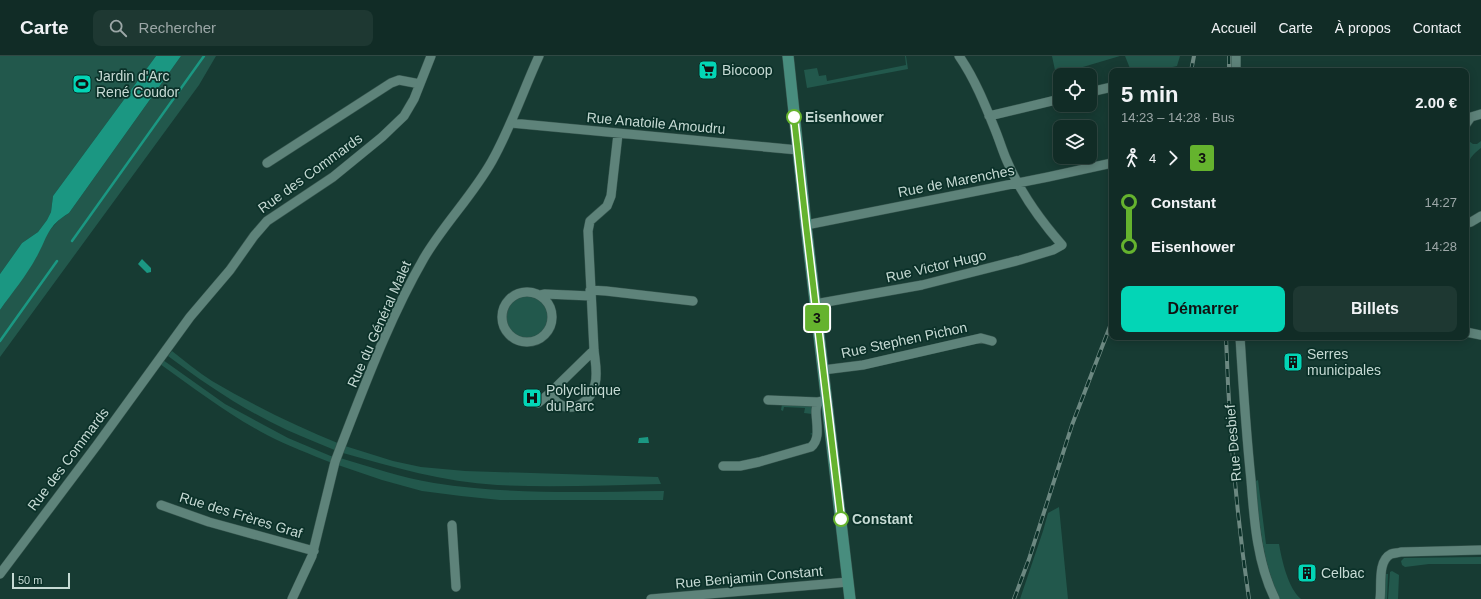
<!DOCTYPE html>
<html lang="fr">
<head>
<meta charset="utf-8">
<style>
  :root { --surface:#112c26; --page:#1e3832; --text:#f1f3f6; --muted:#9ca7a7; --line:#304843; --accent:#03d5b6 }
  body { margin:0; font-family:Helvetica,sans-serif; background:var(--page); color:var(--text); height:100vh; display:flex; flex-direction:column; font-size:15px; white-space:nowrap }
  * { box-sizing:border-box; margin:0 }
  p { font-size:13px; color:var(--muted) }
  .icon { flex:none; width:22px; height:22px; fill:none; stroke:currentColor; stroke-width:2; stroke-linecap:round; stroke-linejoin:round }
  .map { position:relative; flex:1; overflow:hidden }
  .side { position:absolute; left:1109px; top:12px; width:360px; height:272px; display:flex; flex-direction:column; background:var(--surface); border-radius:8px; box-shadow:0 2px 10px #0003,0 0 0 1px var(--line) }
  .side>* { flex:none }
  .badge { padding:0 8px; border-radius:3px; font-size:14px; line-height:26px }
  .fabs { position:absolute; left:1053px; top:12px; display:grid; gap:8px }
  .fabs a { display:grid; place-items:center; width:44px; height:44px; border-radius:8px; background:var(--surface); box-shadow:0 2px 10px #0003,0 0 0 1px var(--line); font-size:20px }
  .scale { position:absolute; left:12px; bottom:10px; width:58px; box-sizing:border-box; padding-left:4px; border:2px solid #c6dad4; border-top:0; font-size:11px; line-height:14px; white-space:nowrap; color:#c6dad4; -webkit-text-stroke:3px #0b3129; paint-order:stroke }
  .map>.badge { position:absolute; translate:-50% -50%; box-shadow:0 0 0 2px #fff }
  .legs { display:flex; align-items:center; gap:6px; height:44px; padding:0 12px; font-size:13px }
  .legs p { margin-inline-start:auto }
  .summary { display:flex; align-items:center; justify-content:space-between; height:68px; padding:0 12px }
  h1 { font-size:22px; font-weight:700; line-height:30px }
  .primary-button { display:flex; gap:8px; margin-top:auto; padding:8px 12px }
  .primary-button a { flex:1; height:46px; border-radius:8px; background:var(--accent); color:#111; font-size:16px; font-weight:700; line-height:46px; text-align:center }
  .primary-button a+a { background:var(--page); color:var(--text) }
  ul { padding:0 12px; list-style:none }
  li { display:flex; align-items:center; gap:14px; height:44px; font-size:15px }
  li i { display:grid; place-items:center; width:6px; height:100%; margin:0 5px; background:currentColor }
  li i::after { content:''; width:10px; height:10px; margin:-5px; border:3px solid; border-radius:50%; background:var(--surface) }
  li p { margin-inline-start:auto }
  li:first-child i { background:linear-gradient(#0000 50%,currentColor 0) }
  li:last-child i { background:linear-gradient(currentColor 50%,#0000 0) }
  header { display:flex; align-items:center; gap:24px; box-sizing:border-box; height:56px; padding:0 20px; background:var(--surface); border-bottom:1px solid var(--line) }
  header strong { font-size:19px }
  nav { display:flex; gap:22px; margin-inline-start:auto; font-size:14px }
  .search { width:280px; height:36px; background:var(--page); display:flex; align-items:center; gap:10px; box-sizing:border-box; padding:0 14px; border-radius:8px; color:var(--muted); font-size:15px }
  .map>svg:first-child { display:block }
  .green { fill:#22584c }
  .water { fill:#1b9782 }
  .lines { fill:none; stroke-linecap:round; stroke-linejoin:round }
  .stream { stroke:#1b9782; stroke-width:2.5 }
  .minor-casing { stroke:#37564f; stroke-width:10 }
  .major-casing { stroke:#37564f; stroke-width:12 }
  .minor { stroke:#5e837a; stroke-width:9 }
  .major { stroke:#488d7e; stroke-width:11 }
  .rail-casing { stroke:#6c8881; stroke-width:4 }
  .rail { stroke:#0b3129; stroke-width:2.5; stroke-dasharray:8; stroke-linecap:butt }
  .line-1-casing { stroke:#fff; stroke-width:9 }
  .line-1 { stroke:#65b32e; stroke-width:6 }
  .stop-1-dot { fill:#fff; stroke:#65b32e; stroke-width:2 }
  .labels { text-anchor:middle; stroke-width:3.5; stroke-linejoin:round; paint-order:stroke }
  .poi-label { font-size:14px; fill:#c6dad4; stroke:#0b3129; text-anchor:start }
  .stop-label { font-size:14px; font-weight:bold; fill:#c6dad4; stroke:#0b3129; text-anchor:start }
  .street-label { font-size:14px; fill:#c6dad4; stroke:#0b3129 }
</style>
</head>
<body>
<header>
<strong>Carte</strong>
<div class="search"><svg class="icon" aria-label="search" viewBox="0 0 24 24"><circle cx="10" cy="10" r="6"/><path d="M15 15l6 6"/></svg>Rechercher</div>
<nav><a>Accueil</a><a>Carte</a><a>À propos</a><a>Contact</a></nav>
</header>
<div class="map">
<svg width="1481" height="543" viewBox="0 0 1481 543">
  <rect width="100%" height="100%" fill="#173b33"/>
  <path class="green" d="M0 0H156L53 140 51 156 47 164 38 176 22 187 0 218Z
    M181 0H216L199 29 0 301V254L36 202 47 177 60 163 69 157Z
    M905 0H906L908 13 807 32 804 14 817 12 819 20 826 19 827 25 906 9Z
    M1052 0H1120L1056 19Z
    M1125 0H1180L1177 10 1156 15H1131Z
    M1466 83 1473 88H1477L1481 85V92C1476 96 1469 101 1469 108L1466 107Z
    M502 261a25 25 0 1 1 50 0a25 25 0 1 1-50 0Z
    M172 295C185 305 198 316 212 325 253 349 295 370 340 388L337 395C320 388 303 381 287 374 244 354 205 328 168 300Z
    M163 304 225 348 288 382 333 401 332 407C310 398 288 390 267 379 229 359 195 333 160 308Z
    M782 348 813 349V379L810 378 812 377V358L804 357 805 352 784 351 783 355 781 354Z
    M345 390 393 405 421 411 465 415 658 421 661 428C607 429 552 432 497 429 444 426 393 411 343 397Z
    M340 402C371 411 402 422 434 427 510 439 587 436 664 435L663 444H500L461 440 422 435 382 424 338 409Z
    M1258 424 1266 488H1279C1282 505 1288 532 1301 543H1280C1262 507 1260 467 1255 427L1256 425Z
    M1059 451 1068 543H1020L1043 475 1048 457Z
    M1481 501V508H1429L1405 511 1402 509 1401 505 1404 502Z
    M1392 515 1399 519 1398 543H1388L1390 516Z
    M1385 518H1388L1387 543H1384Z"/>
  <path class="water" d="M156 0H181L69 157C46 171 48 181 36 202 26 220 12 237 0 254V218L22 187 38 176 47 164 51 156 53 140Z
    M142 203 151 212V216L147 217 138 208Z
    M648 381 649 387H638L639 382Z"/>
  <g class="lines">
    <path class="stream" d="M72 185 204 0
      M0 285 57 205"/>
    <defs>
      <path id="minor" d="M1236 0V15
        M1090 36 1112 31
        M989 60 1060 43
        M511 67 798 94
        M1466 68 1471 61 1481 58
        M267 107 391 27 399 24 420 28
        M1466 167 1471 166 1481 160
        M806 169 1048 121 1112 107
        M590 234 606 235 693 245
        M502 261a25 25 0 1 1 50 0a25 25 0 1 1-50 0Z
        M540 239 545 238 591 240
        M815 248 922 229 1020 204 1053 194 1062 189C1040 164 1020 136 1007 105 1003 96 1000 86 996 76 986 51 975 23 959 0
        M1466 276 1481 279
        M1240 281C1243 329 1246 376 1251 424 1254 463 1257 507 1275 543
        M823 314 863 309 981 282 992 285
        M550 337C553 341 555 345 558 347 573 359 592 344 595 328 598 317 595 305 594 294L588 175 590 165 607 150 611 140 618 78
        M768 344 818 346
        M538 347 550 337 594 294
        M723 410H740L759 406 811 391C821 383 816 367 816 355 816 352 817 349 818 346L827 344
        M161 449 209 466 314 495
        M452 469 456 531
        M0 518 97 389 190 261 230 214 254 180 267 165 333 121 382 81 404 60 414 43 431 0
        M292 543 312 500 335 406 341 390C366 326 390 261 424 202 444 168 473 139 492 105 511 71 523 35 539 0
        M651 543 848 526
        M1380 543C1382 530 1377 505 1391 498 1394 497 1398 497 1401 496L1481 494"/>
      <path id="major" d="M788 0 806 169 850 543"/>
    </defs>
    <use href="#minor" class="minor-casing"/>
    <use href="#major" class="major-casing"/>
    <use href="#minor" class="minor"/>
    <use href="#major" class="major"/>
    <defs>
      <path id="rail" d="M1229 0V15
        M1191 15 1194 0
        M1226 281C1229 369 1236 456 1249 543
        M1014 543 1029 503 1072 369 1112 265"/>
    </defs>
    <use href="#rail" class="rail-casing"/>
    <use href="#rail" class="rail"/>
  </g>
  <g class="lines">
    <defs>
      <path id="line-1" d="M794 61 806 169 841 463"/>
    </defs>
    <use href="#line-1" class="line-1-casing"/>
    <use href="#line-1" class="line-1"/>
  </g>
  <defs>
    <symbol id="supermarket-square" viewBox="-11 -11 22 22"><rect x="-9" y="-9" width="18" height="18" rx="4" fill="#03d5b6" stroke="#0b3129"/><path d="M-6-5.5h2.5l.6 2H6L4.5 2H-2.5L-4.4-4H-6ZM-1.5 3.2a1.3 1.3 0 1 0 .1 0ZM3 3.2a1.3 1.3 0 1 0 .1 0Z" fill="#111"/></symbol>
    <symbol id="stadium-square" viewBox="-11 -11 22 22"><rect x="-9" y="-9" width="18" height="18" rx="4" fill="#03d5b6" stroke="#0b3129"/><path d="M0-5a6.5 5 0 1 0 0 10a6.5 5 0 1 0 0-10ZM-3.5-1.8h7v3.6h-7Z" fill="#111"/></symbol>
    <symbol id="building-square" viewBox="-11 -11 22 22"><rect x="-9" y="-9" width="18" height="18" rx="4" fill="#03d5b6" stroke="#0b3129"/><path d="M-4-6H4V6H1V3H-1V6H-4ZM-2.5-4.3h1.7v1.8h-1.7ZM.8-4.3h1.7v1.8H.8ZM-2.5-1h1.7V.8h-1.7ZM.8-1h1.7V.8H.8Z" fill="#111"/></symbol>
    <symbol id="hospital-square" viewBox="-11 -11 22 22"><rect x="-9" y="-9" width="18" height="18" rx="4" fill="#03d5b6" stroke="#0b3129"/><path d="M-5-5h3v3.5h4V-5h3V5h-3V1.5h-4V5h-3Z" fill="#111"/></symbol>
  </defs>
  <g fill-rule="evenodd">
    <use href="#supermarket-square" x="697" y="3" width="22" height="22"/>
    <use href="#stadium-square" x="71" y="17" width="22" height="22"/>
    <use href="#building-square" x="1282" y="295" width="22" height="22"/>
    <use href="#hospital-square" x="521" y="331" width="22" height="22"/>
    <use href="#building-square" x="1296" y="506" width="22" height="22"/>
  </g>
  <g class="stop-1-dot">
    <circle cx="794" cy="61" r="7"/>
    <circle cx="841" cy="463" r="7"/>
  </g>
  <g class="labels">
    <g class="poi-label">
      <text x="722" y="19">Biocoop</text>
      <text x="96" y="25">Jardin d'Arc<tspan x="96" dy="16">René Coudor</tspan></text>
      <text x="1307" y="303">Serres<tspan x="1307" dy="16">municipales</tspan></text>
      <text x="546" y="339">Polyclinique<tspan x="546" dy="16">du Parc</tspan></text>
      <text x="1321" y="522">Celbac</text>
    </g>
    <g class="stop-label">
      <text x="805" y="66">Eisenhower</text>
      <text x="852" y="468">Constant</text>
    </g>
    <g class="street-label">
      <text transform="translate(656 67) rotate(5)" y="5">Rue Anatoile Amoudru</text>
      <text transform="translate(310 117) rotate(-36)" y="5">Rue des Commards</text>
      <text transform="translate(956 125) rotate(-11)" y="5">Rue de Marenches</text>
      <text transform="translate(936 210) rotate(-13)" y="5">Rue Victor Hugo</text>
      <text transform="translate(379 268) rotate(-66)" y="5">Rue du Général Malet</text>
      <text transform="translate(904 284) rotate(-12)" y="5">Rue Stephen Pichon</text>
      <text transform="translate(1233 387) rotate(-95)" y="5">Rue Desbief</text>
      <text transform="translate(68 403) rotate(-53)" y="5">Rue des Commards</text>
      <text transform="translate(241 459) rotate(17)" y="5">Rue des Frères Graf</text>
      <text transform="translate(749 521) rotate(-5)" y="5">Rue Benjamin Constant</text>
    </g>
  </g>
</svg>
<div class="fabs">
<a><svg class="icon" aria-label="locate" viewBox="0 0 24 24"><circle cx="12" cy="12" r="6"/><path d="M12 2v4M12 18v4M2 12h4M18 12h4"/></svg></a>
<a><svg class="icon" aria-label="layers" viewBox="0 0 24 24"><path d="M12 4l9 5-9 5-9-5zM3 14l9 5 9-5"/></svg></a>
</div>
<div class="scale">50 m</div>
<b class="badge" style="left:817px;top:262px;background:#65b32e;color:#111">3</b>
<section class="side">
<div class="summary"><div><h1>5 min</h1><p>14:23 – 14:28 · Bus</p></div><b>2.00 €</b></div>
<div class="legs"><svg class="icon" aria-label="walk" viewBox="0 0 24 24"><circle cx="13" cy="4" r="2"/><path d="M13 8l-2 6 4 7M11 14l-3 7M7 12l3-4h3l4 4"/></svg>4<svg class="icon" aria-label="forward" viewBox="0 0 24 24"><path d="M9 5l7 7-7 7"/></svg><b class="badge" style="background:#65b32e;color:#111">3</b></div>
<ul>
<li><i style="color:#65b32e"></i><b>Constant</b><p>14:27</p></li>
<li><i style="color:#65b32e"></i><b>Eisenhower</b><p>14:28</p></li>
</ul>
<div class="primary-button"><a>Démarrer</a><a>Billets</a></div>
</section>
</div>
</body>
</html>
